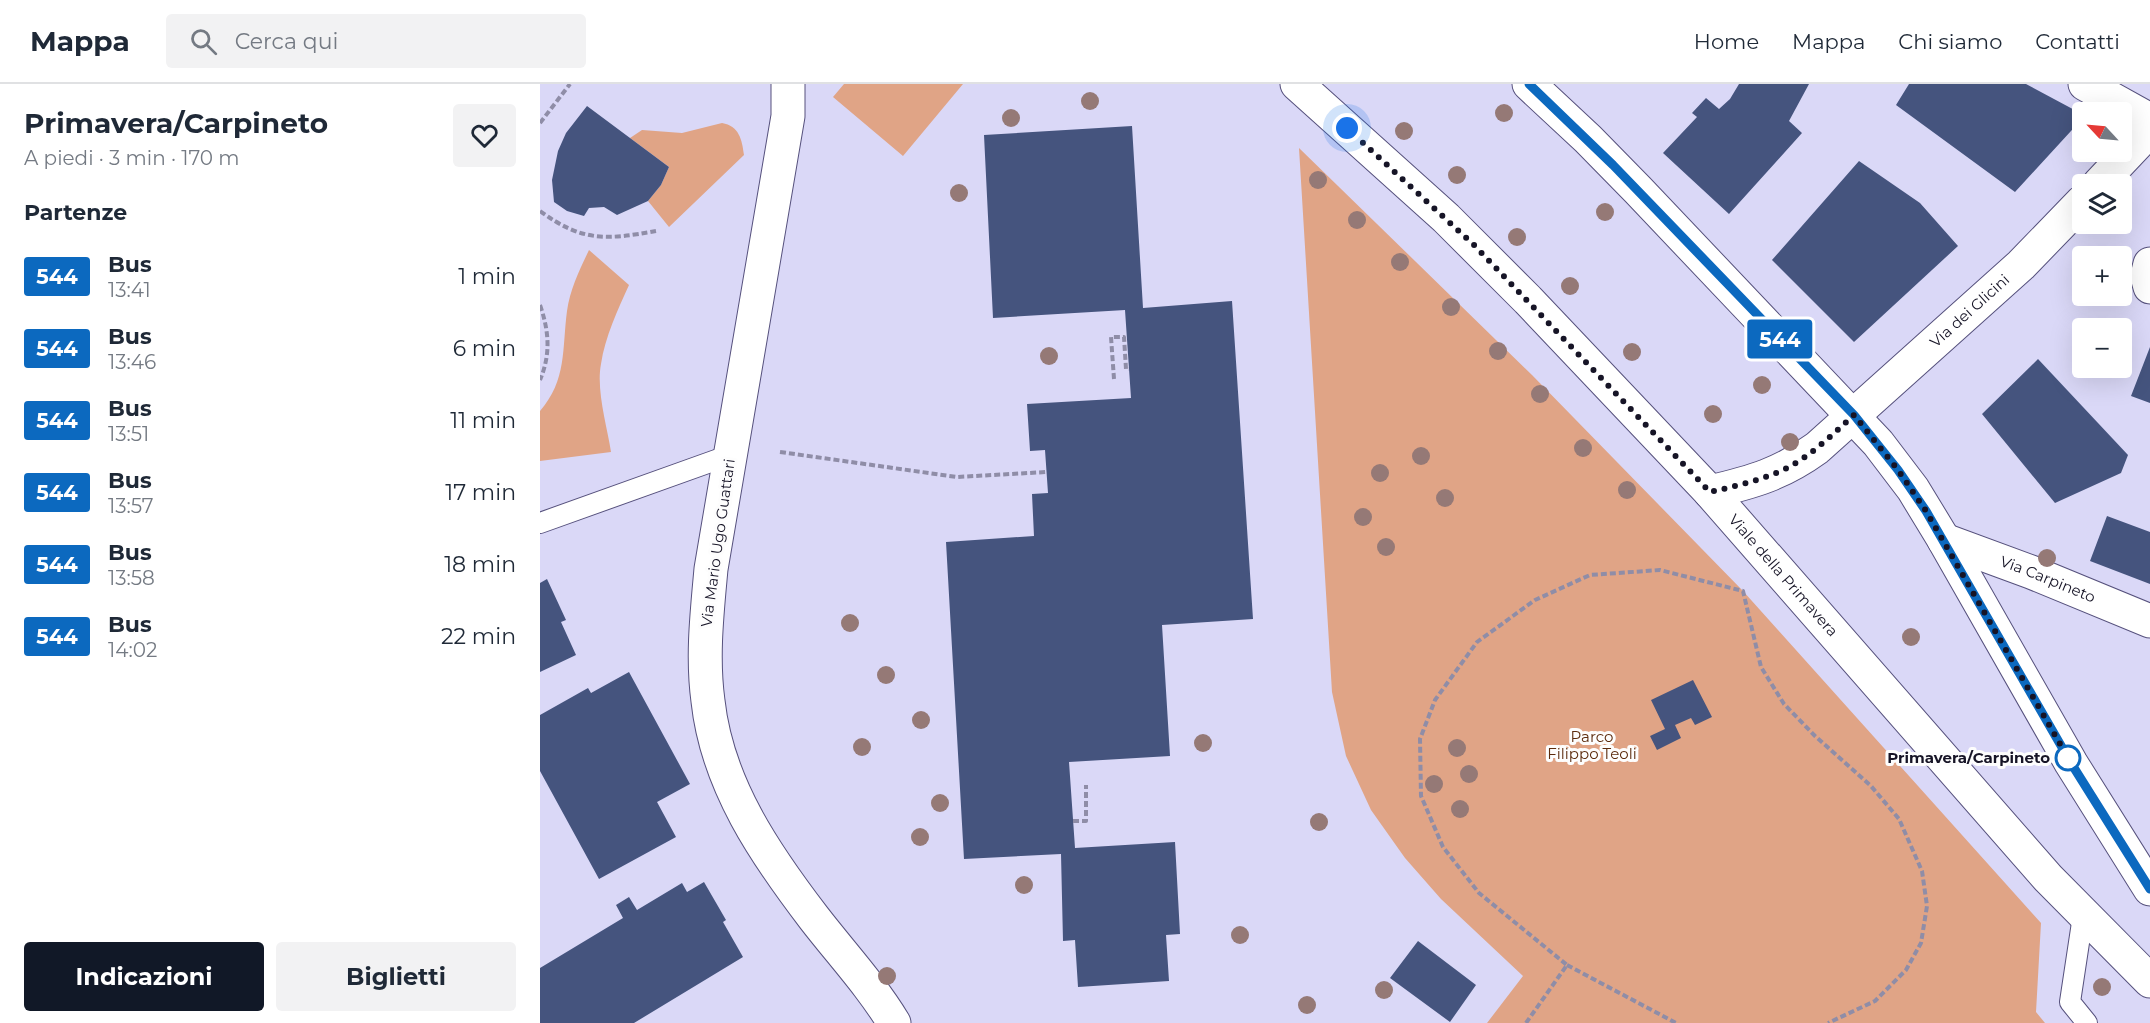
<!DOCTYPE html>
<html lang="it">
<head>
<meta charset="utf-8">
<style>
  :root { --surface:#fff; --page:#f2f2f3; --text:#1f2937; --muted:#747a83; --line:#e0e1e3; --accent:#111827 }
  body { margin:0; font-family:Montserrat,sans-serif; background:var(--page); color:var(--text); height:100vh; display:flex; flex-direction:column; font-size:22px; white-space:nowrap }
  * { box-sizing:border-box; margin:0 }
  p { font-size:20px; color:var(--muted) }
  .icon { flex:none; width:33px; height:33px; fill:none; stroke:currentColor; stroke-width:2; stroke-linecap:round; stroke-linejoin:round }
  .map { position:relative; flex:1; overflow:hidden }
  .sheet { display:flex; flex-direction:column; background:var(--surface); width:540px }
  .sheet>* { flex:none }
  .badge { padding:0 12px; border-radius:4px; font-size:21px; line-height:39px }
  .needle { width:39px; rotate:296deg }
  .controls { position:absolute; left:1532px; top:18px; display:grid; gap:12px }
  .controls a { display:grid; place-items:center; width:60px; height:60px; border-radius:6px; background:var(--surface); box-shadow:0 6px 24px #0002; font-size:30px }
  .you { position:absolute; width:30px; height:30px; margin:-15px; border:4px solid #fff; border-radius:50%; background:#1a73e8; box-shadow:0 0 0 9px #1a73e833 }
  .map>.badge { position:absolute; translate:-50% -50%; box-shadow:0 0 0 3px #fff }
  h2 { padding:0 24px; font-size:22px; line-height:54px }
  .round { display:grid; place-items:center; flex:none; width:63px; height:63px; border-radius:6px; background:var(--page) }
  .headline { display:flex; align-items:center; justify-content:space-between; height:102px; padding:0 24px }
  h1 { font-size:28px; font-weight:700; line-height:45px }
  .button { display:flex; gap:12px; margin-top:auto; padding:12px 24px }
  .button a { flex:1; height:69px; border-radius:6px; background:var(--accent); color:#fff; font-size:24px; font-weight:700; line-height:69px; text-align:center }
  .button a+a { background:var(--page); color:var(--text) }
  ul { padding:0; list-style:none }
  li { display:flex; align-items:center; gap:18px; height:72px; padding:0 24px }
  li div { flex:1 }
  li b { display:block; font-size:22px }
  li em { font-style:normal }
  li .badge { min-width:66px; font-weight:700; text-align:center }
  header { display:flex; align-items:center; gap:36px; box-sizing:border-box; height:84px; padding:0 30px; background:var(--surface); border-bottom:2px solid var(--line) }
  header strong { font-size:28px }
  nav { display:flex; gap:33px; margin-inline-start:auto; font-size:21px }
  .search { width:420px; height:54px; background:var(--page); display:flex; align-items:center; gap:15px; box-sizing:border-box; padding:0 21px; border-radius:6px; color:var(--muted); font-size:22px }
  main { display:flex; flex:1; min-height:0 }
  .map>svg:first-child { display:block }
  .green { fill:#e0a486 }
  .building { fill:#45547e }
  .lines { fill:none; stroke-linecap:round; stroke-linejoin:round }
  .service-casing { stroke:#56517d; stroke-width:22 }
  .minor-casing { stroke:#56517d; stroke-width:35 }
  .secondary-casing { stroke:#56517d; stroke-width:35 }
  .path { stroke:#8f8da7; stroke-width:4; stroke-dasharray:6 3; stroke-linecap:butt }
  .service { stroke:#fff; stroke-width:20 }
  .minor { stroke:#fff; stroke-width:33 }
  .secondary { stroke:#fff; stroke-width:33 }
  .tree { fill:#957976 }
  .line-casing { stroke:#fff; stroke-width:14 }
  .line { stroke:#0c69bf; stroke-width:9 }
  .walk { stroke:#161426; stroke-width:6; stroke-dasharray:0 10.8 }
  .stop-dot { fill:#fff; stroke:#0c69bf; stroke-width:3 }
  .labels { text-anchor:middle; stroke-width:6; stroke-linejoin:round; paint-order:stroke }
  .street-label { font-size:15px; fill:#161426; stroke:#fdfdfd }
  .park-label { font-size:15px; fill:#5c2b0d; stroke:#fdfdfd }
  .stop-label { font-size:15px; font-weight:bold; fill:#161426; stroke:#fdfdfd; text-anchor:end }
</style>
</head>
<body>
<header>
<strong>Mappa</strong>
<div class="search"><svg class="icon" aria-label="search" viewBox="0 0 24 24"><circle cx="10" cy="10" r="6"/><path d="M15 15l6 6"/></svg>Cerca qui</div>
<nav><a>Home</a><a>Mappa</a><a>Chi siamo</a><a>Contatti</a></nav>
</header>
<main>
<section class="sheet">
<div class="headline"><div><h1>Primavera/Carpineto</h1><p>A piedi · 3 min · 170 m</p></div><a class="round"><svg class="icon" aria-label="heart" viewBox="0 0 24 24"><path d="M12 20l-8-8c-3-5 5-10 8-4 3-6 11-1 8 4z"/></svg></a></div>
<h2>Partenze</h2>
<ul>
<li><span class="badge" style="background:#0c69bf;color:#fff">544</span><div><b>Bus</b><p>13:41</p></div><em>1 min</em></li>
<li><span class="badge" style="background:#0c69bf;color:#fff">544</span><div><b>Bus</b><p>13:46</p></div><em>6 min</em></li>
<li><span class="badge" style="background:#0c69bf;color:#fff">544</span><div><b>Bus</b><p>13:51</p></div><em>11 min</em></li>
<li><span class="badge" style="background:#0c69bf;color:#fff">544</span><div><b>Bus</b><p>13:57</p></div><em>17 min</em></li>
<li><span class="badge" style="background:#0c69bf;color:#fff">544</span><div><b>Bus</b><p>13:58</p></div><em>18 min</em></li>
<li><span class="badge" style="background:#0c69bf;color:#fff">544</span><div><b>Bus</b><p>14:02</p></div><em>22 min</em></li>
</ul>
<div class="button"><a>Indicazioni</a><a>Biglietti</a></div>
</section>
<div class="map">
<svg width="1610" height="939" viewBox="0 0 1610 939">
  <rect width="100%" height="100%" fill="#dad8f7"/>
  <path class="green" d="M304 0H423L363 72 293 13Z
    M182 39C199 42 202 55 204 71L129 143 108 117 121 101 129 83 90 54 102 46 142 49Z
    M759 64 992 291 1203 507 1501 839 1496 928 1505 939H947L983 892 901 815 865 774 831 726 806 672 792 608Z
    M49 166 89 201C78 225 65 253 61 280 56 306 67 342 71 368L0 377V327C27 296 22 265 27 227 30 205 40 185 49 166Z"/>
  <path class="building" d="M1199 0H1269L1249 37 1262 49 1189 130 1123 69 1157 33 1152 29 1166 14 1179 25 1190 15Z
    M1369 0H1486L1542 30V35L1475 108 1356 21Z
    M47 22 129 83 121 101 108 117 77 131 64 123 49 124 44 132 27 127 14 118 12 96 18 67 26 49Z
    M592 42 603 224 692 217 713 535 622 541 630 672 529 678 535 764 635 758 640 850 626 851 629 897 538 903 535 856 523 857 521 770 424 775 406 458 494 452 492 410 508 409 505 366 490 367 487 320 591 314 585 226 453 234 444 51Z
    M1319 77 1380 119 1418 162 1314 258 1232 176Z
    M1610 263V319L1591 312Z
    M1498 275 1588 371 1581 389 1515 419 1442 330Z
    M1567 432 1610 448V500L1550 477Z
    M7 495 26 536 21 538 36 571 0 588V499Z
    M89 588 150 700 117 718 136 753 59 795 0 687V631L48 604 51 609Z
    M1153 596 1172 633 1155 641 1151 634 1135 641 1141 654 1117 666 1110 652 1125 645 1111 616Z
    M164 798 186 836 183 838 203 873 94 939H0V884L83 834 76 821 89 813 97 826 142 799 147 808Z
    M878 857 936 901 910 938 850 894Z"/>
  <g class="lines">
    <defs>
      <path id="service" d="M0 439 190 371
        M1543 832 1530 918 1547 939"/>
      <g id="minor">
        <path d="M248 0V32L171 485C167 529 162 573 168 617 177 700 225 770 274 834 301 869 331 901 354 939"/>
        <path d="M1545 0 1610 36"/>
        <path d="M1559 100 1610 46"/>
        <path d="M1610 180 1607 192 1610 203"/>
        <path id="s1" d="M1170 408C1213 398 1241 390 1277 364L1481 181 1542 118"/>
        <path id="s2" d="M1404 456 1491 488 1610 537"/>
      </g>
      <g id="secondary">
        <path id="s3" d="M757 0 906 134 988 216 1170 408 1508 794 1610 897"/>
        <path d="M989 0 1048 55 1098 106 1338 359 1373 405 1404 456 1531 679 1610 805"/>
      </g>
    </defs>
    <use href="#service" class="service-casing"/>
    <use href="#minor" class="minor-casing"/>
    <use href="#secondary" class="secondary-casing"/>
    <path class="path" d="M0 39 30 0
      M0 127C42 158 66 156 116 147
      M0 221C9 247 11 270 0 296
      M574 295 571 253H584L586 285H589
      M240 368 417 393 507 388
      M533 737H546V701
      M1027 881 1136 939
      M986 939 1027 881 939 809 903 763 881 712 880 655 895 616 937 558 995 516 1050 491 1120 486 1203 507 1221 583 1244 620 1275 652 1331 702 1359 735 1382 787 1387 822 1381 859 1366 886 1335 917 1288 939"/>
    <use href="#service" class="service"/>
    <use href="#minor" class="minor"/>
    <use href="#secondary" class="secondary"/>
  </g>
  <g class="tree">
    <circle cx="550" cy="17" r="9"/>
    <circle cx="964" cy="29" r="9"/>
    <circle cx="471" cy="34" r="9"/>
    <circle cx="864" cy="47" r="9"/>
    <circle cx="917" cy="91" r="9"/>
    <circle cx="778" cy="96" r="9"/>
    <circle cx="419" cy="109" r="9"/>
    <circle cx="1065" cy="128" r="9"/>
    <circle cx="817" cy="136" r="9"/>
    <circle cx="977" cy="153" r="9"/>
    <circle cx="860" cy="178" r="9"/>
    <circle cx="1030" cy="202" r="9"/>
    <circle cx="911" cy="223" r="9"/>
    <circle cx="958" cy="267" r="9"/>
    <circle cx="1092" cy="268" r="9"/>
    <circle cx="509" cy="272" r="9"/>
    <circle cx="1222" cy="301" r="9"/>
    <circle cx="1000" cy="310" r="9"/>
    <circle cx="1173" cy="330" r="9"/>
    <circle cx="1250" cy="358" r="9"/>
    <circle cx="1043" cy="364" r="9"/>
    <circle cx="881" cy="372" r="9"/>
    <circle cx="840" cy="389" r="9"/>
    <circle cx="1087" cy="406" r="9"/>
    <circle cx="905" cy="414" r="9"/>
    <circle cx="823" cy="433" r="9"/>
    <circle cx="846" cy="463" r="9"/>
    <circle cx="1507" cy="474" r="9"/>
    <circle cx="310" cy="539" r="9"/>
    <circle cx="1371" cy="553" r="9"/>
    <circle cx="346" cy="591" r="9"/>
    <circle cx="381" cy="636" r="9"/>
    <circle cx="663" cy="659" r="9"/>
    <circle cx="322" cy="663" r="9"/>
    <circle cx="917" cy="664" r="9"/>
    <circle cx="929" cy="690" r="9"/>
    <circle cx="894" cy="700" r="9"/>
    <circle cx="400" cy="719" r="9"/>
    <circle cx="920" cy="725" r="9"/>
    <circle cx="779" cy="738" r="9"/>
    <circle cx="380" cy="753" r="9"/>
    <circle cx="484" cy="801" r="9"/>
    <circle cx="700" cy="851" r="9"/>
    <circle cx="347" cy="892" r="9"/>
    <circle cx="1562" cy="903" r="9"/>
    <circle cx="844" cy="906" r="9"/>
    <circle cx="767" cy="921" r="9"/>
  </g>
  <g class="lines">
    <defs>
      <path id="line" d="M989 0 1073 81 1314 331 1358 386 1386 427 1531 679 1610 805"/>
    </defs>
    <use href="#line" class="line-casing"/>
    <use href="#line" class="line"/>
    <path class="walk" d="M807 44 934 161 1170 408C1196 402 1223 396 1247 384 1272 371 1293 350 1314 331L1358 386 1386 427 1531 679 1528 674"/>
  </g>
  <circle class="stop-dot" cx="1528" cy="674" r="12"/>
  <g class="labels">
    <g class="street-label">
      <text dy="5" stroke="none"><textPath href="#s1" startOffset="322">Via dei Glicini</textPath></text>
      <text transform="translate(178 459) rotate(-82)" y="5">Via Mario Ugo Guattari</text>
      <text dy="5" stroke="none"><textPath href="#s3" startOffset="692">Viale della Primavera</textPath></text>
      <text dy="5" stroke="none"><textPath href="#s2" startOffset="111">Via Carpineto</textPath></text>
    </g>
    <g class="park-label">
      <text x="1052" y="658">Parco<tspan x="1052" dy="17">Filippo Teoli</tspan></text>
    </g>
    <g class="stop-label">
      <text x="1510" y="679">Primavera/Carpineto</text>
    </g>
  </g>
</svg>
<div class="controls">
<a><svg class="needle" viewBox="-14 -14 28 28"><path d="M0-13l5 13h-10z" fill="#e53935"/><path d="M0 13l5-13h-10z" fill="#747a83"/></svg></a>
<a><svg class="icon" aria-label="layers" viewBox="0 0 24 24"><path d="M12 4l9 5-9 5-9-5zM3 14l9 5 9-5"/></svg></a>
<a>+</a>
<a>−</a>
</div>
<div class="you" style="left:807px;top:44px"></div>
<b class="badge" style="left:1240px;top:255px;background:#0c69bf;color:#fff">544</b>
</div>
</main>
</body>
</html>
